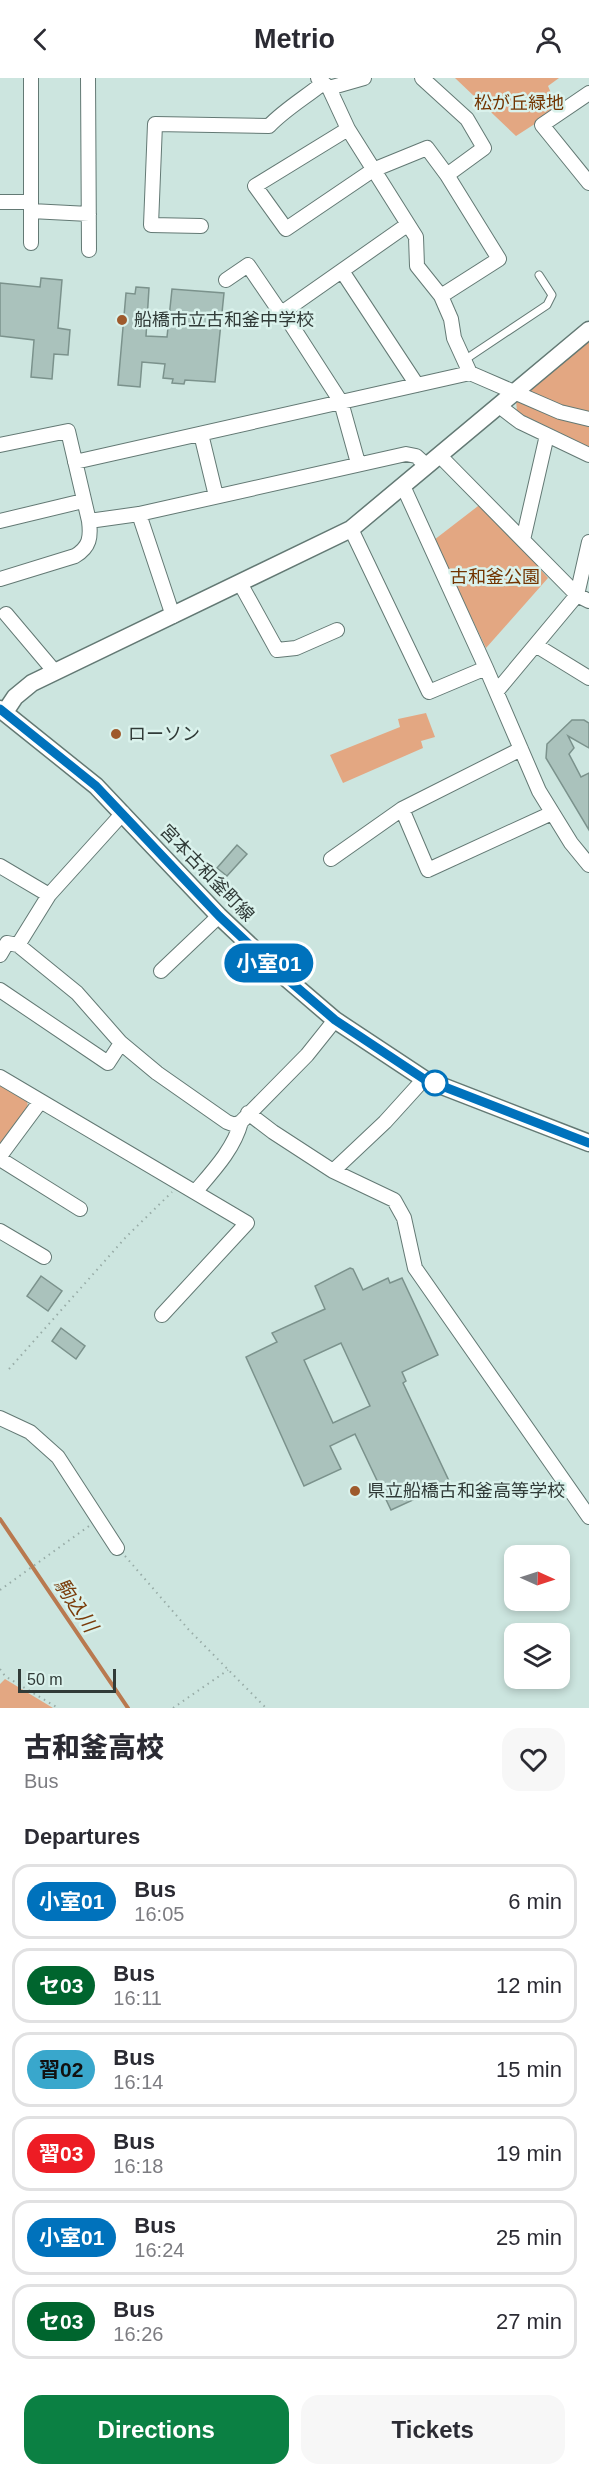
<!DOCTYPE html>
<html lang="en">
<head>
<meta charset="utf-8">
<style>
  :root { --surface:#fff; --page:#f7f7f7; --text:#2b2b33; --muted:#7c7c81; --line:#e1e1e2; --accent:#0b8043 }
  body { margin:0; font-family:Arial,"Noto Sans JP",sans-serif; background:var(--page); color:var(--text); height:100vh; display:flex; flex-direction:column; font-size:22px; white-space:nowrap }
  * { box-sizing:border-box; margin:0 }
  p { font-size:20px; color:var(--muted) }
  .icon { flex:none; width:33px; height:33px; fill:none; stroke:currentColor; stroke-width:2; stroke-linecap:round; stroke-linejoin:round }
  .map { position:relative; height:1630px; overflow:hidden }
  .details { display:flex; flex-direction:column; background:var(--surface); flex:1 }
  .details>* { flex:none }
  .badge { padding:0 12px; border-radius:20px; font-size:21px; line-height:39px }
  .needle { width:39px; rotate:93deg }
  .buttons { position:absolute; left:504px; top:1467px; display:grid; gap:12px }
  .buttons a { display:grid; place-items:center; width:66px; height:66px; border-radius:12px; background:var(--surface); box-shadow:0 3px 9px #0003; font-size:30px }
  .scale { position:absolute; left:18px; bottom:15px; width:98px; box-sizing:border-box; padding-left:6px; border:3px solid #313b38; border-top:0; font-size:16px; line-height:21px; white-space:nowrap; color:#313b38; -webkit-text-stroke:4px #daf2ec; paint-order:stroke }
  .map>.badge { position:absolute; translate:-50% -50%; box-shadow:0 0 0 3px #fff }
  h2 { padding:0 24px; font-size:22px; line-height:54px }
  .round { display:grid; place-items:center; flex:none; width:63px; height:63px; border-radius:18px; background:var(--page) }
  .overview { display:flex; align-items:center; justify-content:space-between; height:102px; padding:0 24px }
  h1 { font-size:28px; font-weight:800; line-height:45px }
  .primary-button { display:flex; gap:12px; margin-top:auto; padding:12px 24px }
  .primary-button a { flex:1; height:69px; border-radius:18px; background:var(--accent); color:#fff; font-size:24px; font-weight:800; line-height:69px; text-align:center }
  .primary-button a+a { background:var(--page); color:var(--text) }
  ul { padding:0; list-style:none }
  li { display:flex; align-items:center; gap:18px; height:75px; margin:0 12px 9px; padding:0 12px; border:3px solid var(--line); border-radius:18px }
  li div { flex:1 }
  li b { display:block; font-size:22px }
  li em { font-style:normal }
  li .badge { min-width:66px; font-weight:700; text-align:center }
  header { display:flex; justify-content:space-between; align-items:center; height:78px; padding:0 24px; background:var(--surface); font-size:27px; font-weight:800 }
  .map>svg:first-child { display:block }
  .green { fill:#e3a782 }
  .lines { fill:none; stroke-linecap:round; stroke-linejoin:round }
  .stream { stroke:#b9794f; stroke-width:4 }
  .building { fill:#aac2bc; stroke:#7b928c; stroke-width:1.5; fill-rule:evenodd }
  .service-casing { stroke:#637974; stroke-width:9 }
  .minor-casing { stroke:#637974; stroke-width:16 }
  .tertiary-casing { stroke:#637974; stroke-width:19 }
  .path { stroke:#98aca7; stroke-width:2; stroke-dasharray:1.5 4.5; stroke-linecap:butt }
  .service { stroke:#fff; stroke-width:7 }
  .minor { stroke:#fff; stroke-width:14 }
  .tertiary { stroke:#fff; stroke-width:16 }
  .line-casing { stroke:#fff; stroke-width:14 }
  .line { stroke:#0072bc; stroke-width:9 }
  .poi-dot { fill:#9e5a2c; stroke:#daf2ec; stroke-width:2 }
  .stop-dot { fill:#fff; stroke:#0072bc; stroke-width:3 }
  .labels { text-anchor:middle; stroke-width:5; stroke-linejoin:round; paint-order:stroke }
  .park-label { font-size:18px; fill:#723400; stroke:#daf2ec }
  .poi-label { font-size:18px; fill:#313b38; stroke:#daf2ec; text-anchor:start }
  .street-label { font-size:18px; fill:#313b38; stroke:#daf2ec }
  .water-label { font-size:20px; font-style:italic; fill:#7a3c0a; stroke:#daf2ec }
</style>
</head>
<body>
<header><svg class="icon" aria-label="back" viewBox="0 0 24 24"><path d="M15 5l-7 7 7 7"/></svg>Metrio<svg class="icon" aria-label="person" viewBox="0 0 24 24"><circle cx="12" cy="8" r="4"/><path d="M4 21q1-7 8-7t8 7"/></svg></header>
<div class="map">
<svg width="589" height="1630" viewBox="0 0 589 1630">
  <rect width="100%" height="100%" fill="#cce5df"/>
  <path class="green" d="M455 0H559L548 8 558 31 516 58Z
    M589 263V369L517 334 516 322Z
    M482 425 548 500 486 570 434 462Z
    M426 635 435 659 421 663 423 670 343 705 330 677 400 649 398 641Z
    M0 1005 27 1021 28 1031 0 1069Z
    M5 1601 53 1630H0V1606Z"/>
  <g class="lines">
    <path class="stream" d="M0 1441 128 1630"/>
  </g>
  <path class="building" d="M41 200 62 202 58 250 70 252 68 277 54 276 52 301 31 299 34 262 0 258V205L40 209Z
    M136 209 149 210 146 258 167 259 172 211 224 215 215 304 185 302 184 306 172 305 173 301 163 300 165 286 142 284 140 309 118 307 126 215 135 216Z
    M572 642H584L589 645V670L568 658 574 670 569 676 581 699 589 695V752L546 680 547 666Z
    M237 767 247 776 227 798 217 790Z
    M350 1190 353 1191 363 1212 388 1200 390 1205 402 1200 438 1277 402 1294 406 1303 403 1305 450 1405 391 1432 355 1356 330 1368 341 1391 304 1408 246 1279 277 1264 272 1255 325 1231 315 1208ZM341 1265 370 1328 333 1345 304 1282Z
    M41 1198 62 1213 48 1233 27 1218Z
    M61 1250 85 1268 76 1281 52 1263Z"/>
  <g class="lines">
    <defs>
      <path id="service" d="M463 283 547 227 552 217 539 197"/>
      <path id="minor" d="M31 0V165
        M88 0 89 172
        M318 0 329 10 348 51 416 159 417 188 441 218 451 241 454 260 470 295 560 334 589 341
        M329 10 364 0
        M589 15 542 47 589 105
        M348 51 255 108 286 151 373 92 427 70 447 97 484 70 467 41 422 0
        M0 124H31
        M31 133 89 136
        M201 148 151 147 155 46 269 48C284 32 306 19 323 5
        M342 193 417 307
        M226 202 248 187 278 231 283 234
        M441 218 499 181 447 97
        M499 328 520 344 589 377
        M201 356 216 418
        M0 367 68 353 89 443 139 436 406 376 416 378 427 388
        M440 378 577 517 589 523
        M75 384 470 295
        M358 385 341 324 283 234 407 147
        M403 408 486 590 539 713 571 765 589 787
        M139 436 173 538
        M0 443 83 423
        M351 451 429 614 486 590
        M523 462 547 357
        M0 501 75 478C90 469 91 459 89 443
        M240 505 277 572 296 570 337 552
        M6 536 55 594
        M537 568 589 600
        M497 613 577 517 589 464
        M402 731 428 792 552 735
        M331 781 402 731 521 671
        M0 788 49 817
        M18 867 77 915 121 965 157 995 227 1044 235 1047 241 1044 307 977 335 942
        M0 877 7 865 18 867 49 817 123 735
        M161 893 219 838
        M0 912 108 985 121 965
        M0 999 247 1145 162 1237
        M248 1035 273 1054 333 1093 394 1122 404 1140 415 1190 589 1439
        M0 1078 40 1024
        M0 1081 80 1131
        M333 1093 385 1044 424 1001
        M195 1114C213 1093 234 1071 241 1044
        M0 1153 44 1179
        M0 1340 30 1354 58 1379 117 1470"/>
      <path id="tertiary" d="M0 631 96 708 219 838 272 888 335 942 424 1001 589 1065
        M5 634 15 619 32 605 351 451 589 252"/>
    </defs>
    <use href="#service" class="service-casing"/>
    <use href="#minor" class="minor-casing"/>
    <use href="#tertiary" class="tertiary-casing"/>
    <path class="path" d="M9 1291 126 1159 172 1114
      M125 1478 189 1552 266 1630
      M0 1512 89 1448
      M0 1591 5 1598 58 1630
      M173 1630 228 1592"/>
    <use href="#service" class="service"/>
    <use href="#minor" class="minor"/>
    <use href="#tertiary" class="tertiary"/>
  </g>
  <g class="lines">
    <defs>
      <path id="line" d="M0 631 96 708 219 838 272 888 335 942 424 1001 589 1065"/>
    </defs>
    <use href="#line" class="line-casing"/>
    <use href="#line" class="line"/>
  </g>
  <g class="poi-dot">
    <circle cx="122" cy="242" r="6"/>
    <circle cx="116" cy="656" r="6"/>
    <circle cx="355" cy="1413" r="6"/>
  </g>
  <circle class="stop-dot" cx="435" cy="1005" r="12"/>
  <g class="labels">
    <g class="park-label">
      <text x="519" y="31">松が丘緑地</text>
      <text x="495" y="505">古和釜公園</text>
    </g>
    <g class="poi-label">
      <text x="134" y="248">船橋市立古和釜中学校</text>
      <text x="128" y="662">ローソン</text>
      <text x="367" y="1419">県立船橋古和釜高等学校</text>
    </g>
    <g class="street-label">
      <text transform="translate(207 795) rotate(46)" y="6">宮本古和釜町線</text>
    </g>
    <g class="water-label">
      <text transform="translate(76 1527) rotate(56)" y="7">駒込川</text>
    </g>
  </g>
</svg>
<div class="buttons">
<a><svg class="needle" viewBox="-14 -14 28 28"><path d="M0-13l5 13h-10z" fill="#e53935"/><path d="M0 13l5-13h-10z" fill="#7c7c81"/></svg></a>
<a><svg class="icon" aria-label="layers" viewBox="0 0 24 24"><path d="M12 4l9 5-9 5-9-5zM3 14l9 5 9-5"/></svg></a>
</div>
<div class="scale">50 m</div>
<b class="badge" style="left:269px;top:885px;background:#0072bc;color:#fff">小室01</b>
</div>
<section class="details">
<div class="overview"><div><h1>古和釜高校</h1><p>Bus</p></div><a class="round"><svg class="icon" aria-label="heart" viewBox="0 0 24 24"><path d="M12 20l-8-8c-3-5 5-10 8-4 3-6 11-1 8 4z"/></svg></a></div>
<h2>Departures</h2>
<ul>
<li><span class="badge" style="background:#0072bc;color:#fff">小室01</span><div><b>Bus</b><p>16:05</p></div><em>6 min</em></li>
<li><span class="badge" style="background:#00652e;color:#fff">セ03</span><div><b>Bus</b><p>16:11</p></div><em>12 min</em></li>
<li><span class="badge" style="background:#39a7cc;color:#111">習02</span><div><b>Bus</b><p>16:14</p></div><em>15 min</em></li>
<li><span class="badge" style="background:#ed1c24;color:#fff">習03</span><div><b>Bus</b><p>16:18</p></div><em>19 min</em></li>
<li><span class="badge" style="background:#0072bc;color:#fff">小室01</span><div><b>Bus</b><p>16:24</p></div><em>25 min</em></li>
<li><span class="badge" style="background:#00652e;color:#fff">セ03</span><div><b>Bus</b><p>16:26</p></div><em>27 min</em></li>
</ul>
<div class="primary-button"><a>Directions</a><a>Tickets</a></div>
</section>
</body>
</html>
